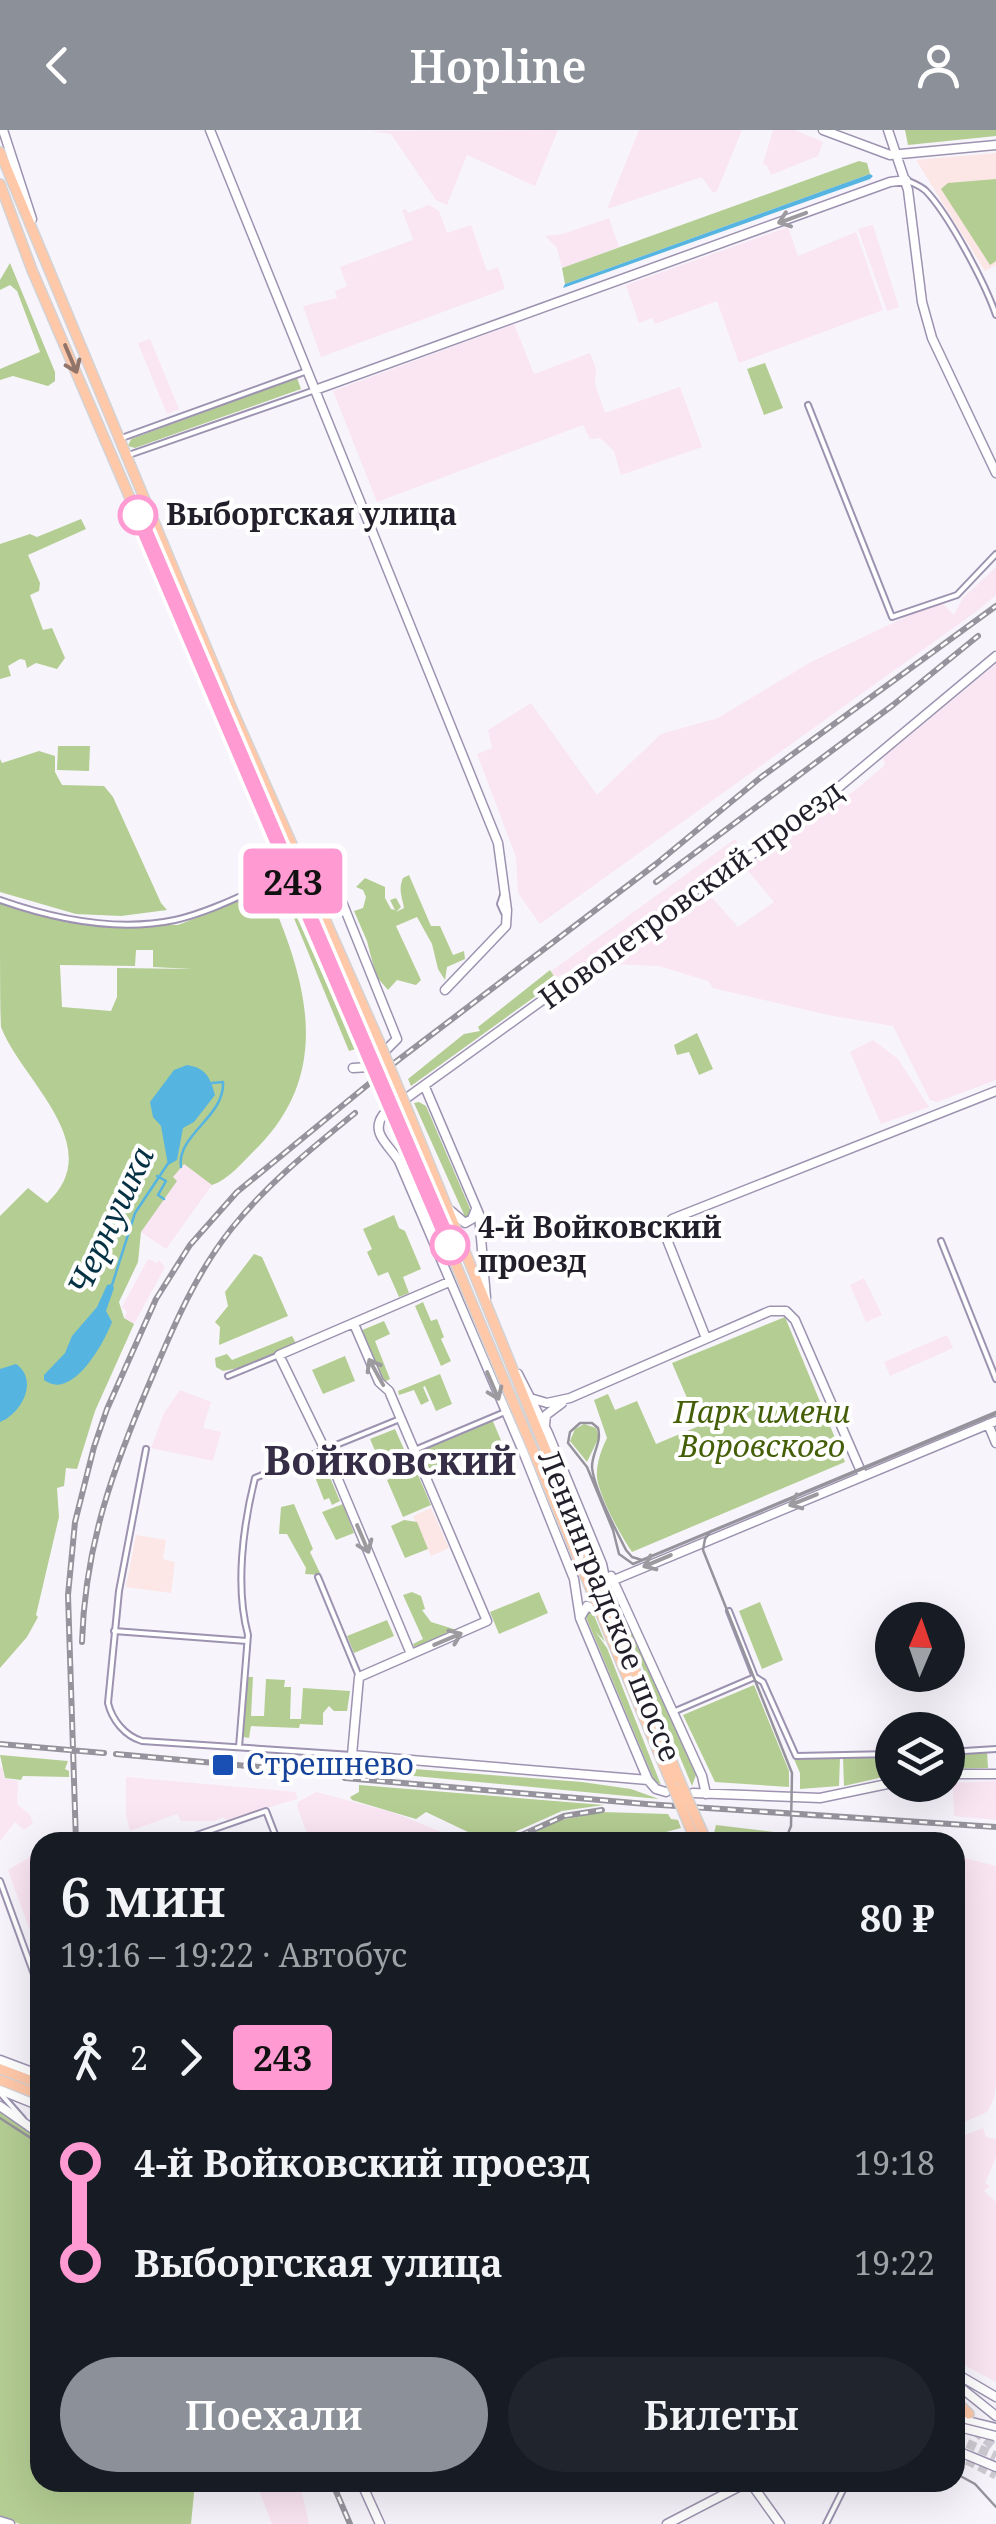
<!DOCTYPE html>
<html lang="ru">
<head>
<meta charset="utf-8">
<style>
  :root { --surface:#171b24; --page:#20242c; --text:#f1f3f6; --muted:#9ea1a6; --accent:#8c9099 }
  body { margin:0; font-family:"Noto Serif",serif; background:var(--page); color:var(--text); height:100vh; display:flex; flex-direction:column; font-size:38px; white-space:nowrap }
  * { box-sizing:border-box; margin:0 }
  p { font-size:32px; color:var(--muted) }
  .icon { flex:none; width:55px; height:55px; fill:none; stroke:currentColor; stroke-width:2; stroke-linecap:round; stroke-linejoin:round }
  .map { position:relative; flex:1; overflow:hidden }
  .side { position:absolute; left:30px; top:1702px; width:935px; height:660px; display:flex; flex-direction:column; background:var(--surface); border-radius:30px; box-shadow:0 10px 40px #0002 }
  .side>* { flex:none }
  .badge { padding:0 20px; border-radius:8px; font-size:35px; line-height:65px }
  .needle { width:65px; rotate:2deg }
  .fabs { position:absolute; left:875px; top:1472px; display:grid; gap:20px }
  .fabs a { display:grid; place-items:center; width:90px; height:90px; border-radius:50%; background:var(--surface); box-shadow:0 10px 40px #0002; font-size:50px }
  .map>.badge { position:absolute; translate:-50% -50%; box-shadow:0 0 0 5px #fff }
  .legs { display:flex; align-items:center; gap:15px; height:110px; padding:0 30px; font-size:32px }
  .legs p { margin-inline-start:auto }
  .headline { display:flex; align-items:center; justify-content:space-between; height:170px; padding:0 30px }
  h1 { font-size:55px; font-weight:600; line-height:75px }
  .button { display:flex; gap:20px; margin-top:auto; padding:20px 30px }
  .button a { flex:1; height:115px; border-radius:60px; background:var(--accent); color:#fff; font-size:40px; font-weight:600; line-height:115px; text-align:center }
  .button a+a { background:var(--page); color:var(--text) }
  ul { padding:0 30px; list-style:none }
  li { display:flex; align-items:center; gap:35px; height:100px; font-size:38px }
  li i { display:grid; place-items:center; width:15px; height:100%; margin:0 12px; background:currentColor }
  li i::after { content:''; width:25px; height:25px; margin:-12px; border:8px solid; border-radius:50%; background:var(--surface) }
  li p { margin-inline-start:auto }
  li:first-child i { background:linear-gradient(#0000 50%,currentColor 0) }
  li:last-child i { background:linear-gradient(currentColor 50%,#0000 0) }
  header { display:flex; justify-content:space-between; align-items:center; height:130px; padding:0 30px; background:var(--accent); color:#fff; font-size:45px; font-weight:600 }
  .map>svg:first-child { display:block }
  .industrial { fill:#fae5f3 }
  .medical { fill:#fce6e6 }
  .green { fill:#b4cd93; fill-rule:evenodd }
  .water { fill:#56b4e1 }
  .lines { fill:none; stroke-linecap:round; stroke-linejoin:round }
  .stream { stroke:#56b4e1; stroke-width:2.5 }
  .primary-tunnel { stroke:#cdcad1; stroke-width:9; stroke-dasharray:9 4.5; stroke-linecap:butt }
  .street-casing { stroke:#9d93b1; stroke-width:8 }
  .secondary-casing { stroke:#9d93b1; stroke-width:11 }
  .primary-casing { stroke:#d3d2d4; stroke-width:12 }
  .street { stroke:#fff; stroke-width:4 }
  .secondary { stroke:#fff; stroke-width:8 }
  .primary { stroke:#ffc8a9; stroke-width:9 }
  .tram { stroke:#96939c; stroke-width:2.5 }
  .rail-casing { stroke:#96939c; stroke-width:6 }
  .rail { stroke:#fff; stroke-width:2.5; stroke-dasharray:8; stroke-linecap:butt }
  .secondary-bridge-casing { stroke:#9d93b1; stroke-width:11; stroke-linecap:butt }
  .primary-bridge-casing { stroke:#d3d2d4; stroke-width:12; stroke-linecap:butt }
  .secondary-bridge { stroke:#fff; stroke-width:8 }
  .primary-bridge { stroke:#ffc8a9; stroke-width:9 }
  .oneway { stroke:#9c9a9f }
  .oneway2 { stroke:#91746a }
  .line-1-casing { stroke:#fff; stroke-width:22 }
  .line-1 { stroke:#ff9ad2; stroke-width:15 }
  .stop-1-dot { fill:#fff; stroke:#ff9ad2; stroke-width:5 }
  .transit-dot { fill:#1a4fb4; stroke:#fff; stroke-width:4 }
  .labels { text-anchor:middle; stroke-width:8; stroke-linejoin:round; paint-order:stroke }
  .stop-label { font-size:30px; font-weight:bold; fill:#231f2a; stroke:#fff; text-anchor:start }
  .street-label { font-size:30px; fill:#231f2a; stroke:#fff }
  .park-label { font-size:30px; font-style:italic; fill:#445f07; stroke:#fff }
  .transit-label { font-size:30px; fill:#164399; stroke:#fff; text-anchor:start }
  .water-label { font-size:32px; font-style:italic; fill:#053144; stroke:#fff }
  .district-label { font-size:40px; font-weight:bold; fill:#362d46; stroke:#fff }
</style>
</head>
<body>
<header><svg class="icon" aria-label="back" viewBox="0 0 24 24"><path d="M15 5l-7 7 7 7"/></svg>Hopline<svg class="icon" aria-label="person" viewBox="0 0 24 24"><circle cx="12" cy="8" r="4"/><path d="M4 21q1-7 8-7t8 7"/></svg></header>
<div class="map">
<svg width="996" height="2394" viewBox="0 0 996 2394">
  <rect width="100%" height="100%" fill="#f7f5fb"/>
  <path class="industrial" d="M558 0 535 56 467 25 447 75 436 70 391 4 371 1Z
    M639 0H742L717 61 713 63 702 47 607 79Z
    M773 0H795L823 12 818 26 771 45 767 36 763 34Z
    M429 75 439 81 447 103 471 95 487 141 498 137 505 159 321 227 303 176 337 168 335 161 347 156 340 137 413 110 402 80 406 79 408 83Z
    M609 88 619 117 562 138 557 118 545 106 563 104Z
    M873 95 899 177 887 181 858 99Z
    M788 97 798 126 856 102 883 180 739 233 717 171 655 194 652 188 639 193 626 155Z
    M514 194 534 244 590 223 596 239 595 254 605 283 680 257 702 317 621 345 614 321 600 308 590 309 583 295 377 372 333 261Z
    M150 209 179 279 167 284 138 213Z
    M996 437V465L977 481 540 794 518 763 516 727 477 624 492 618 488 600 531 573 597 665 661 604 718 588 811 532 918 481 942 473 954 485 963 468Z
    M996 534V950L937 972 930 970 893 896 828 885 713 858 708 851 659 836 609 834 708 763 738 797 774 772 745 737 853 662 885 635 883 628Z
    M735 709 741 718 735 725 582 835 555 848 550 842Z
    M873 910 898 929 929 977 881 994 850 922Z
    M184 1033 212 1055 166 1119 141 1102 176 1051 173 1047Z
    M148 1129 157 1133 159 1130 165 1137 134 1194 124 1188 127 1182 122 1177Z
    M864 1148 882 1185 866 1192 850 1155Z
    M947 1205 953 1218 890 1246 884 1232Z
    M180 1260 211 1272 203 1298 221 1302 213 1331 151 1318 164 1283Z
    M0 1637 3 1638 4 1648 18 1651 17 1674 30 1685 33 1693 24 1700 15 1692 0 1711Z
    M126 1647 296 1662 297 1669 226 1690 224 1687 214 1691H181L177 1684 130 1701 126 1685Z
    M996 1651V1690L954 1686 953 1653Z
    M316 1662 392 1682 466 1712H320L316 1703 308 1706 297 1676 298 1672Z
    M801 1706 900 1708 933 1712H793Z
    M955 1715 961 1716V1727L996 1736V1953L994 1968 987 1982 955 1996Z
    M40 1721V1829L8 1740Z
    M983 1998 986 2007 996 2009V2027L985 2053 990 2056 984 2061 996 2072V2252L955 2230V2009Z
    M256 2353H300L309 2394H272Z"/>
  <path class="medical" d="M996 23V135L985 141 916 30Z
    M431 1378 449 1418 431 1426 413 1386Z
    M136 1405 166 1410 163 1429 175 1432 171 1463 126 1457Z"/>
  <path class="green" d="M905 0H996V6L908 15Z
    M859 31 867 33 870 44 565 154 562 138Z
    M996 49V131L990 135 941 59 948 53Z
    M10 133 55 242V251L48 256 13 246 0 250V239L40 222 17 161 10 155 0 160V150Z
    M765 233 783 278 764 285 747 239Z
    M297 248 301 259 135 318 128 316 131 309Z
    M81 389 86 399 28 425 40 453 39 461 30 465 43 500 52 498 65 528 57 539 36 533 27 538 25 530 20 529 8 536 11 546 0 549V414L30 404 37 407Z
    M58 616H90L89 641 57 640Z
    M39 621 55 626V642L62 655 104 656 113 667 161 773 167 780 121 786 76 784 0 762V629L2 633Z
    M409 745 431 796H440L453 825 464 821 465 829 447 837 445 850 438 839 432 814 417 787 396 796 421 850 416 855 397 850 388 860 376 846 367 811 354 781 363 778 366 767 363 760 356 757 365 748 385 757V768L391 779 395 780 390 770 396 768 401 777 396 782 404 778C402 766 398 760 403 748Z
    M267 760C306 848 334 940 258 1017 244 1030 230 1049 212 1055L184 1034 173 1047 177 1051 141 1102 138 1132 119 1172 124 1188 134 1194 95 1281 77 1339 66 1338 64 1356 57 1358 59 1387 36 1485 38 1487 27 1507 0 1538V1086L28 1058 47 1073C109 1016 21 950 1 897 0 880 0 797 0 773L69 793 178 795ZM136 820H153V837L192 839 117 838V867L111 881 62 877 60 835 135 836Z
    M291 781 295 783 356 919 349 921Z
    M550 840 555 848 547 858 411 956 408 949 464 904 480 901 478 897Z
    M697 903 713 939 699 945 689 922 677 925 674 915Z
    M419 972 426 976 471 1081 466 1089 414 973Z
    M394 1085 399 1098 405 1101 421 1139 403 1147 409 1163 399 1167 388 1142 378 1146 367 1122 372 1119 363 1099Z
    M254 1124 262 1127 288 1186 219 1215 220 1197 215 1192 228 1176 225 1162Z
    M423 1172 431 1191 437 1189 444 1207 441 1209 451 1231 441 1236 415 1176Z
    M785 1187 845 1332 632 1422C621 1406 600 1368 597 1348 596 1334 601 1320 607 1308L594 1270 608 1264 615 1280 637 1271 656 1314 699 1296 672 1233Z
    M384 1191 390 1204 375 1211 390 1249 382 1253 360 1201Z
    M292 1206 297 1215 244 1237 223 1241 216 1237 215 1228 227 1224 232 1230Z
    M345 1226 355 1251 323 1264 312 1240Z
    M440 1244 452 1274 436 1281 425 1256 423 1257 429 1271 421 1275 414 1260 399 1265 398 1261Z
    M492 1289 508 1327 487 1335 479 1319 426 1342 417 1321Z
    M584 1294 596 1298 599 1307 587 1332 570 1311 575 1299Z
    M395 1299 411 1335 386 1346 370 1309Z
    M320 1324 340 1371 332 1375 329 1368 324 1370 308 1329Z
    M415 1338 431 1375 403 1387 387 1350Z
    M294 1374 313 1419 310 1422 321 1445 305 1444 306 1438 287 1404H279L281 1377Z
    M343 1374 354 1403 336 1410 322 1382Z
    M404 1390 417 1392 428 1419 405 1428 391 1396Z
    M412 1462 421 1466 425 1479 422 1480 431 1492 457 1500 415 1518 413 1514 423 1509 403 1465Z
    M539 1462 548 1483 499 1504 490 1482Z
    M760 1472 783 1530 762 1539 739 1481Z
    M617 1476 620 1477 696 1645 692 1656Z
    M587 1480 593 1483 605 1512 595 1501 607 1518 661 1655 654 1650 586 1487Z
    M387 1490 394 1506 354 1523 347 1506Z
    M247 1547H253L251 1586H264L266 1549 285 1550 284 1557H291L290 1589H301L303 1558 350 1561 347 1581H334L329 1576 323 1583V1595L300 1594 299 1598 251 1596 249 1608 243 1607Z
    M754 1555 789 1641V1657L715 1652 683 1585Z
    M987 1621 988 1638 948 1639V1622Z
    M0 1625 68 1631 65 1639 69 1641V1647L23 1646 21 1650 5 1648Z
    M892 1625V1645L844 1656 843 1627Z
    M840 1628 839 1656 800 1659V1643L794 1629Z
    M376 1636 582 1652 631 1659 659 1669 393 1644 379 1642Z
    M359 1655 604 1675 562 1681 497 1710 468 1702 426 1682 416 1689 352 1670 350 1667 359 1662Z
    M602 1682 668 1684 671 1689 678 1690 681 1698 629 1712H513L561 1690Z
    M716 1695 782 1703 786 1705 785 1712H792H738L737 1704 714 1703Z
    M0 1982 40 2008V2352L195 2353 191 2394H20L0 2387Z"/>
  <path class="water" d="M870 44 873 46 870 49 563 158 565 154Z
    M187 935C206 938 210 947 215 965L194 992 183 998 177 1030 168 1035 161 996 153 987 150 972 174 940Z
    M112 1154 114 1158 106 1181 112 1192C103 1215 72 1271 44 1250V1245L65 1223 72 1206 97 1177 107 1155Z
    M16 1234C39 1250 22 1283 0 1292V1239Z"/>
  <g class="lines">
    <path class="stream" d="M181 1037C176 1005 225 987 223 952L212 953
      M157 1046 166 1051 158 1065 164 1069
      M112 1155 135 1083 169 1032"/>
    <path class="primary-tunnel" d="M975 2301 996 2318
      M955 2308 996 2326
      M955 2324 996 2345"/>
    <defs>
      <path id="street" d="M906 50C913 53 921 56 926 61 949 85 985 153 996 185
        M808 275 892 487 957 465 996 424
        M119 309 307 241
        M126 326 315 260
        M503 765 500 774 504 783
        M0 770C54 789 118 802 175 790 210 782 244 764 276 750L283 746 280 726
        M941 1111 996 1249
        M228 1246 279 1225
        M146 1319 119 1461 108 1573C112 1590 125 1606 142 1611L352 1625
        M417 1319 505 1282
        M318 1447 358 1544
        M729 1481 755 1547 763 1552 796 1626 892 1624
        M114 1501 247 1511
        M673 1582 755 1547
        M239 1617 248 1505C235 1457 243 1396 255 1348L400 1289
        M948 1622 996 1619
        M177 1712 266 1681 278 1712
        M0 1751 40 1861
        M0 1963 23 1989
        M826 2394 847 2352"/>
      <path id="secondary" d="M3 0 32 89
        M210 0 498 713 507 780 506 796 445 860
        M823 0 890 25 996 15
        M888 0 908 60 922 172 932 208 996 343
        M315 260 890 52 906 50
        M298 723 338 762 397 909 369 937 353 938
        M318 773 322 760 327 758 338 762
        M425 957 479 1084 486 1168
        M451 1081 465 1093 472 1089 476 1079
        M354 1194 379 1252 389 1261 487 1491 359 1547 352 1625 648 1650
        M706 1208 666 1107 672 1089 996 961
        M518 1244 548 1303 602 1434 610 1471
        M530 1268 547 1273 570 1268 770 1181H786L795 1190 863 1346
        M988 1294 996 1313
        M545 1295 546 1285 562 1273
        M611 1446 702 1646 706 1664
        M614 1450 996 1291
        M580 1488 587 1476 600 1482
        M411 1524 329 1328 279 1225 449 1152
        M948 1644H996
        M666 1662 656 1659 648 1650 580 1488 574 1449 522 1319 399 1031C389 1015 370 1003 383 985L694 761 778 708 996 526
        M693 1663 820 1668 892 1653
        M714 1711 721 1712
        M681 1712 687 1711
        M0 1930 40 1945
        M0 1960 40 1976
        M0 1976 40 2004
        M955 2243 996 2267
        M955 2253 996 2286
        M955 2288 996 2298
        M955 2320 996 2337
        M361 2352 380 2394
        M750 2352 780 2394
        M0 2391 10 2394
        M667 2394 748 2352"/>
      <path id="primary" d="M0 22 232 579 379 911
        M0 54 32 140 367 920
        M410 986 682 1656
        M398 995 672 1655
        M0 1939 40 1954
        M0 1950 40 1965
        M955 2270 969 2284"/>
    </defs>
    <use href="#street" class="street-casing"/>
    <use href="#secondary" class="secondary-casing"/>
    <use href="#primary" class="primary-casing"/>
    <use href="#street" class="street"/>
    <use href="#secondary" class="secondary"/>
    <use href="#primary" class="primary"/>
    <path class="tram" d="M996 1282 642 1430 632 1427 626 1420C616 1400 594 1359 592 1337 592 1322 602 1313 598 1298L592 1293H580L570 1302 568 1313 587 1337 613 1400 619 1424 633 1434 996 1284
      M711 1401 705 1409 703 1420 792 1643 791 1696 787 1706 778 1712
      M645 1712 687 1703 770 1712
      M0 1988 40 2014
      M955 2343 975 2354 996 2377"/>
    <defs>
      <path id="rail" d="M656 752 893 575 978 506
        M82 1512C85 1413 114 1336 152 1247 174 1195 196 1143 232 1098 267 1054 311 1019 355 983
        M0 1614 104 1623
        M116 1624 335 1644
        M345 1648 646 1674 996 1697
        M76 1712 68 1465 75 1392 94 1317 107 1279 156 1169 190 1115 237 1062 393 934 656 734 760 648 996 476
        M506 1712 564 1686 602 1680
        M332 2352 350 2394"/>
    </defs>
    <use href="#rail" class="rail-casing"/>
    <use href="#rail" class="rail"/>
    <defs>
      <path id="secondary-bridge" d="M955 2296 995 2306"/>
      <path id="primary-bridge" d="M379 911 410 986
        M367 920 398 995
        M672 1655 696 1712
        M682 1656 707 1712"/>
    </defs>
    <use href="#secondary-bridge" class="secondary-bridge-casing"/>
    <use href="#primary-bridge" class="primary-bridge-casing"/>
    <use href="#secondary-bridge" class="secondary-bridge"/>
    <use href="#primary-bridge" class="primary-bridge"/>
  </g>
  <defs><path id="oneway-shaft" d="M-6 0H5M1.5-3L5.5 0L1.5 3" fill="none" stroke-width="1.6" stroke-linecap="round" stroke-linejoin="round" transform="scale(2.5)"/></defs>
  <g class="oneway">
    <use href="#oneway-shaft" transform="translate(792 88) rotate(160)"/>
    <use href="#oneway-shaft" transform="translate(376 1242) rotate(-119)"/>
    <use href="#oneway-shaft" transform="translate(493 1256) rotate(67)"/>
    <use href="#oneway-shaft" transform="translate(803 1370) rotate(158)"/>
    <use href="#oneway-shaft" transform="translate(363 1409) rotate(67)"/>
    <use href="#oneway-shaft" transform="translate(657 1431) rotate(157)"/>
    <use href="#oneway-shaft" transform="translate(448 1509) rotate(-23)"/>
  </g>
  <use class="oneway2" href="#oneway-shaft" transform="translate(71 229) rotate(67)"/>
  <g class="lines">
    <defs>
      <path id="line-1" d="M138 385 450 1115"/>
    </defs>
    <use href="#line-1" class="line-1-casing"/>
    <use href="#line-1" class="line-1"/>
  </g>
  <g class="stop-1-dot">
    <circle cx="138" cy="385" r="18"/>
    <circle cx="450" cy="1115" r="18"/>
  </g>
  <rect class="transit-dot" x="211" y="1623" width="24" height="24" rx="5"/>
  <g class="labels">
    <g class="stop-label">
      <text x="166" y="395">Выборгская улица</text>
      <text x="478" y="1108">4-й Войковский<tspan x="478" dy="34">проезд</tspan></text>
    </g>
    <g class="street-label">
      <text transform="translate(691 765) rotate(-36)" y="10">Новопетровский проезд</text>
      <text transform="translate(609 1476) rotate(68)" y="10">Ленинградское шоссе</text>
    </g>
    <g class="park-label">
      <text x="762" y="1293">Парк имени<tspan x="762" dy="34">Воровского</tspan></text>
    </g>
    <g class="transit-label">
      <text x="246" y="1645">Стрешнево</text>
    </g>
    <g class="water-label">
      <text transform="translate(111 1091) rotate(-65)" y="11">Чернушка</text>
    </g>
    <g class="district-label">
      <text x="390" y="1345">Войковский</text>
    </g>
  </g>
</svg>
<div class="fabs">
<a><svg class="needle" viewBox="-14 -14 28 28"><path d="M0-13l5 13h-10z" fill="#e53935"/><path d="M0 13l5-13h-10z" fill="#9ea1a6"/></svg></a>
<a><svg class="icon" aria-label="layers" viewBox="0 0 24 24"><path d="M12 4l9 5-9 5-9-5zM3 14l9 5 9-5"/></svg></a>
</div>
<b class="badge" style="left:293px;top:751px;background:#ff9ad2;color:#111">243</b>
<section class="side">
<div class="headline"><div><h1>6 мин</h1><p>19:16 – 19:22 · Автобус</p></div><b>80 ₽</b></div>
<div class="legs"><svg class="icon" aria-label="walk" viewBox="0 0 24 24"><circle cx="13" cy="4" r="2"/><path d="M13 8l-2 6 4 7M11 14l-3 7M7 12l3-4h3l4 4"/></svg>2<svg class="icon" aria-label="forward" viewBox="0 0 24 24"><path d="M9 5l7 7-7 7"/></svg><b class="badge" style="background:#ff9ad2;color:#111">243</b></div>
<ul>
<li><i style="color:#ff9ad2"></i><b>4-й Войковский проезд</b><p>19:18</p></li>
<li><i style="color:#ff9ad2"></i><b>Выборгская улица</b><p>19:22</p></li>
</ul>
<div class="button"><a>Поехали</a><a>Билеты</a></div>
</section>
</div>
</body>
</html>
